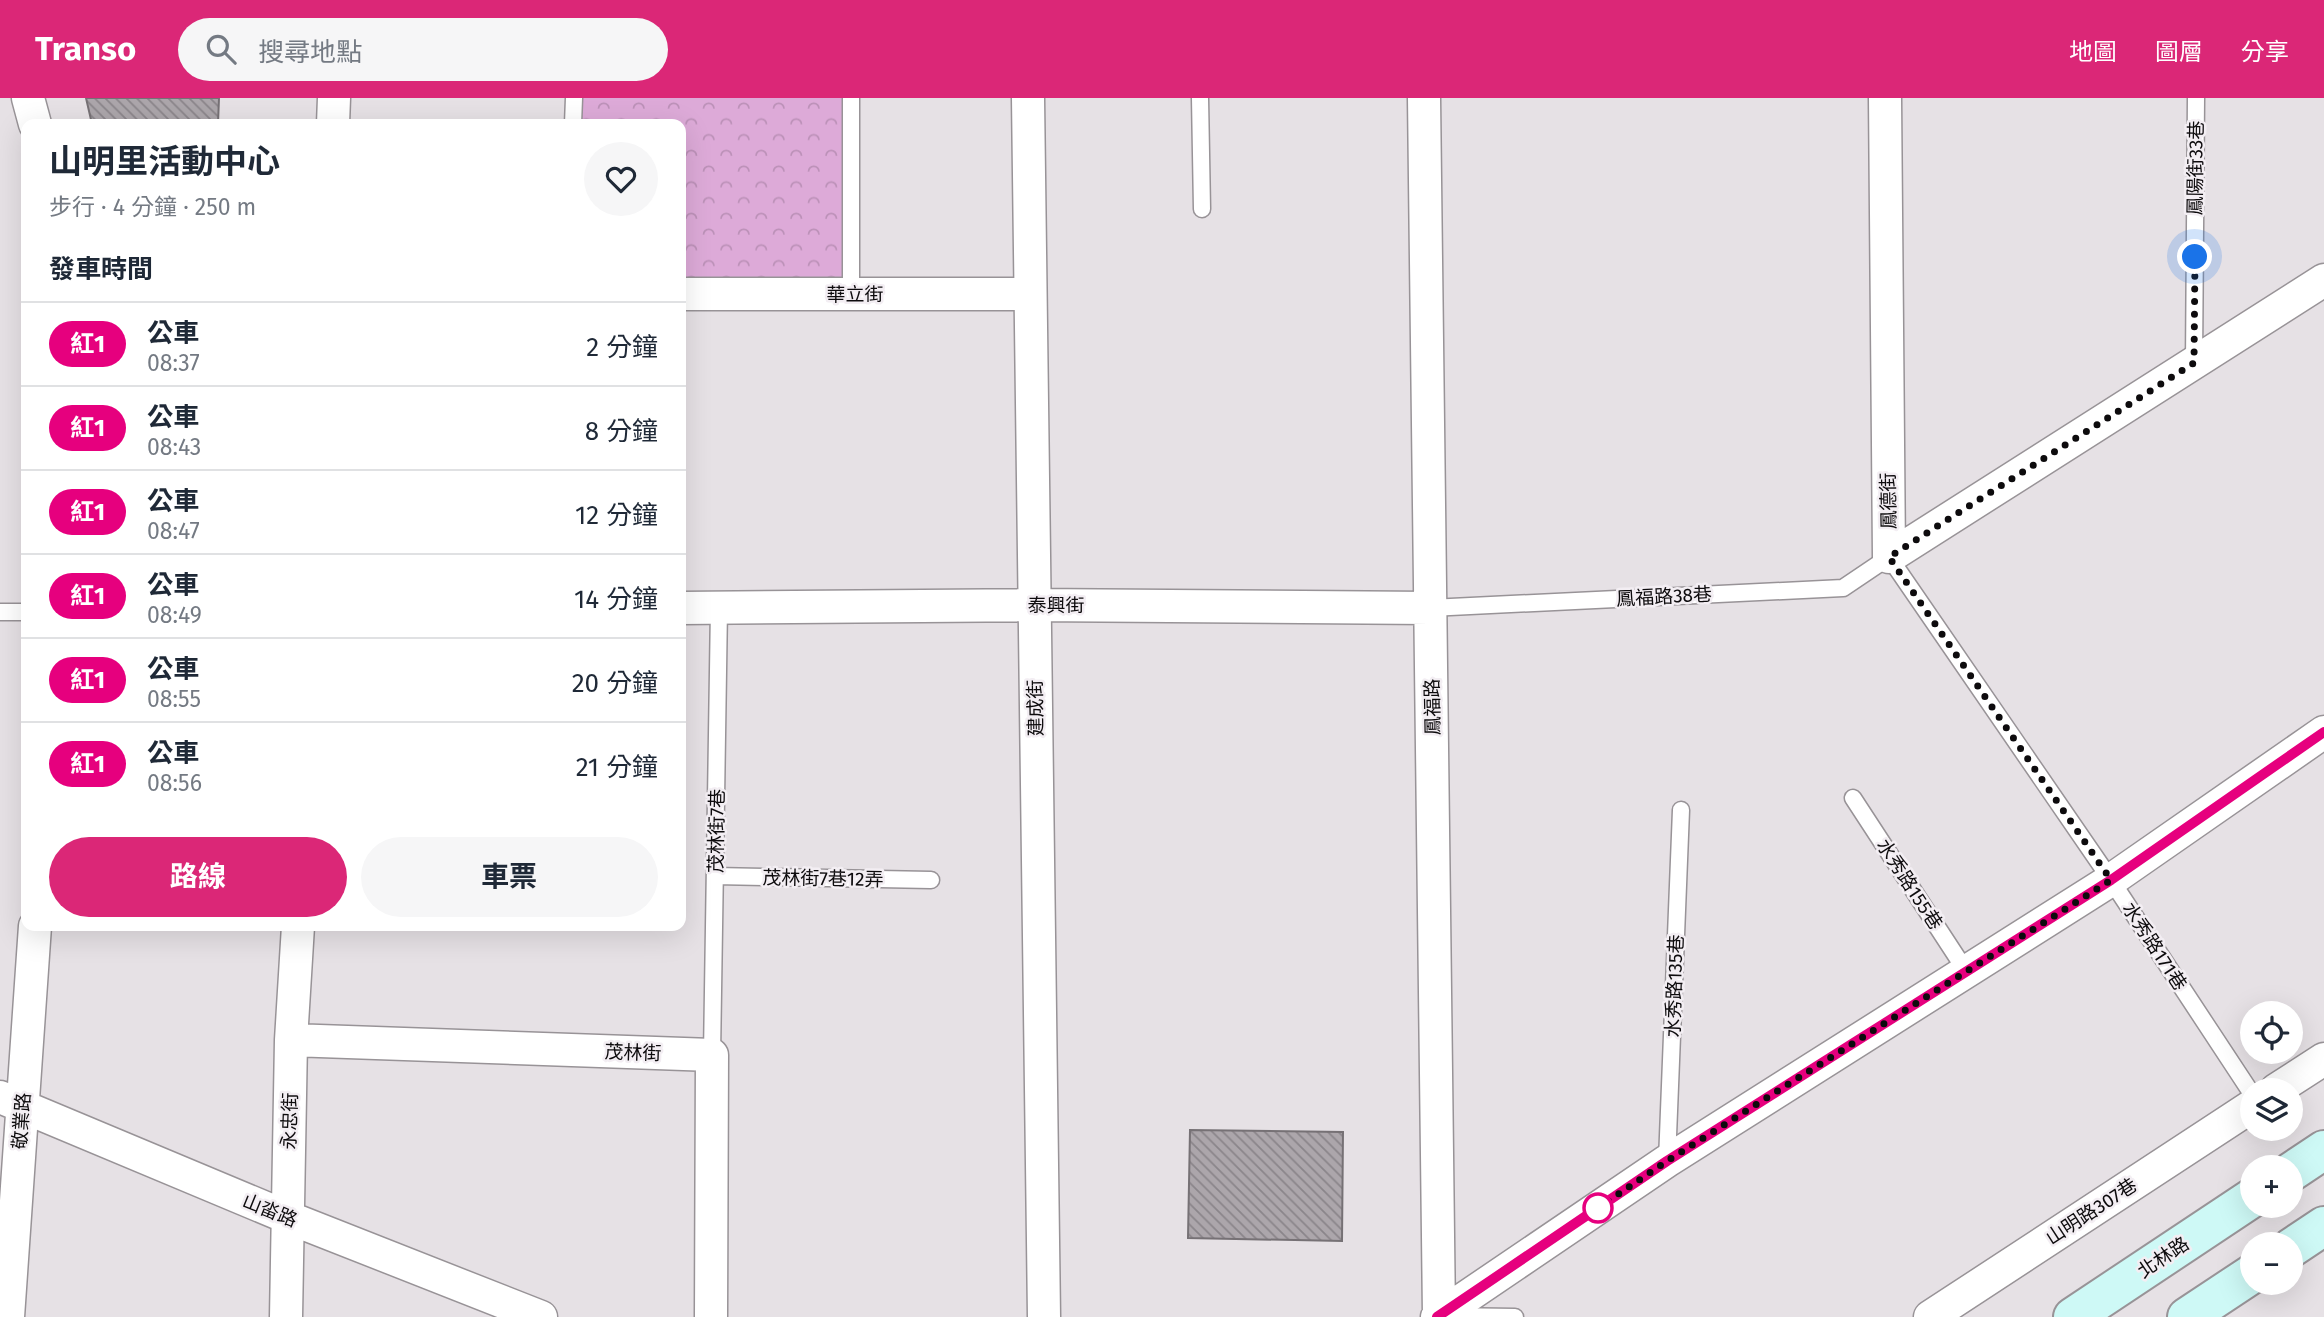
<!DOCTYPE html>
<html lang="zh-TW">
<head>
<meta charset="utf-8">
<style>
  :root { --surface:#fff; --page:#f6f6f7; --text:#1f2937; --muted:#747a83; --line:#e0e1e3; --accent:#db2777 }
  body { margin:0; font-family:"Fira Sans","Noto Sans TC",sans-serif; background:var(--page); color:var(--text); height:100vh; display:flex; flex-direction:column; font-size:26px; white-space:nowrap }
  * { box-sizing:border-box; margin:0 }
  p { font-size:23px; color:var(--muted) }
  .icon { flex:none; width:38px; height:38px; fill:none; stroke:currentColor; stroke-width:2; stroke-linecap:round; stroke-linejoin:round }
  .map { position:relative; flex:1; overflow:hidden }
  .side { position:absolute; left:21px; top:21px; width:665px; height:812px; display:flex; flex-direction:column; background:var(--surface); border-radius:14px; box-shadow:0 7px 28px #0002 }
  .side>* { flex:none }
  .badge { padding:0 14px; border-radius:23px; font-size:24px; line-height:46px }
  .tools { position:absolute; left:2240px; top:903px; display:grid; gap:14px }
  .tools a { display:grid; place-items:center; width:63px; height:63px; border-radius:50%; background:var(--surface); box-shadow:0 7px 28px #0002; font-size:35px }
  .you { position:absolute; width:35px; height:35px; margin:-18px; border:5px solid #fff; border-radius:50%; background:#1a73e8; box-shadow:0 0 0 10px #1a73e833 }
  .map>.badge { position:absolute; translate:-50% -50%; box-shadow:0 0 0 4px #fff }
  h2 { padding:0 28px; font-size:26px; line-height:63px }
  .round { display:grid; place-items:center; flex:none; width:74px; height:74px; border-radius:37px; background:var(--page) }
  .head { display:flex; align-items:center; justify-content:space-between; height:119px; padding:0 28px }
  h1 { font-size:33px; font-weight:700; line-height:52px }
  .button { display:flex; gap:14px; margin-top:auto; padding:14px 28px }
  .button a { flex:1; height:80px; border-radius:42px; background:var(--accent); color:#fff; font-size:28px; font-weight:700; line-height:80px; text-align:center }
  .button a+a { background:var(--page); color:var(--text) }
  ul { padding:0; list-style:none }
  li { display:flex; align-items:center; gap:21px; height:84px; padding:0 28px; border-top:2px solid var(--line) }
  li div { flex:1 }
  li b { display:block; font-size:26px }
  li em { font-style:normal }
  li .badge { min-width:77px; font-weight:700; text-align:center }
  header { display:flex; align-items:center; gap:42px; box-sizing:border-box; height:98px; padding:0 35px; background:var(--accent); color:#fff }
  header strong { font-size:33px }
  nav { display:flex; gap:38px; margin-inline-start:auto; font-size:24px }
  .search { width:490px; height:63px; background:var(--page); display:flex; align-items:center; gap:18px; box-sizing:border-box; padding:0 24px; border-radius:38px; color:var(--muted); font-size:26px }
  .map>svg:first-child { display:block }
  .park { fill:url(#park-crowns) }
  .building { fill:url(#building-back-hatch); stroke:#767175; stroke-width:2 }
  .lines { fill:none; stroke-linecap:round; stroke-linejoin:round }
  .lane-casing { stroke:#989397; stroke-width:19 }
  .street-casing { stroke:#989397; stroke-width:35 }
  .secondary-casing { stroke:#989397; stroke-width:42 }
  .lane { stroke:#fff; stroke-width:16 }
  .street { stroke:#fff; stroke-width:32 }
  .secondary { stroke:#cef9f6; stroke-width:38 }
  .line-casing { stroke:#fff; stroke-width:16 }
  .line { stroke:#e6007e; stroke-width:10 }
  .walk { stroke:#0d0b0d; stroke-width:7; stroke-dasharray:0 12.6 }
  .stop-dot { fill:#fff; stroke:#e6007e; stroke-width:3.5 }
  .labels { text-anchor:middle; stroke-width:5; stroke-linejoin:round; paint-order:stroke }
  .street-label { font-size:19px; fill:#0d0b0d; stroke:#f3eef3 }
</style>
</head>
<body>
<header>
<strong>Transo</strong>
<div class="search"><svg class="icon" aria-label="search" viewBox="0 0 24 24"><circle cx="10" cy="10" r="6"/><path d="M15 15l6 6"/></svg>搜尋地點</div>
<nav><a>地圖</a><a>圖層</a><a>分享</a></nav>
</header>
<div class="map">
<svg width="2324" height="1219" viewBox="0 0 2324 1219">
  <defs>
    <pattern id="park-crowns" width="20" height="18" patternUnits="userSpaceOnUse" patternTransform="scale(1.75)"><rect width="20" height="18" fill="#ddaad8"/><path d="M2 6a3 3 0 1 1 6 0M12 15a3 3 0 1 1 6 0" fill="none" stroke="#bc91b8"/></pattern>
    <pattern id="building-back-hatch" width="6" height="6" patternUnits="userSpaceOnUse" patternTransform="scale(1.75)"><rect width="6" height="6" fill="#aca6ab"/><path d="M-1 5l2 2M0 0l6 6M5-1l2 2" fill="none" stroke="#8a858a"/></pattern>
  </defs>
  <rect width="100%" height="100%" fill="#e6e1e5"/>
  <path class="park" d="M582 0H844V189L681 188V26H582Z"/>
  <path class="building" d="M86 0H219L218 26H92Z
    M1190 1032 1343 1034 1342 1143 1188 1140Z"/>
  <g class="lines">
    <defs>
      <path id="lane" d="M1200 0 1202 111
        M573 26 574 0
        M851 196V0
        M2194 265 2196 0
        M1430 510 1843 490 1889 459 2111 782 2252 996
        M0 514H26
        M1853 700 1966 873
        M715 778 931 782
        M712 957 719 509
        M1667 1063 1681 712
        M1447 1218 1515 1219"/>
      <path id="street" d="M28 0 35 26
        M1028 0 1044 1219
        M1424 0 1439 1218
        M1885 0 1889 459 2324 182
        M333 26 334 0
        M681 196H1030
        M681 510 1033 507 1430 510
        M291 942 712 957 711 1219
        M2276 992 2324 961
        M0 999 287 1119 541 1219
        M8 1219 35 828
        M286 1219 291 942 298 828
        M1437 1219 1667 1063 2111 782 2324 634
        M1930 1219 2252 1008"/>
      <path id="secondary" d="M2291 1074 2324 1052
        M2291 1150 2324 1128
        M2073 1219 2252 1100
        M2187 1219 2252 1176"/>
    </defs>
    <use href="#lane" class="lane-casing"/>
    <use href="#street" class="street-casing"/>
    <use href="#secondary" class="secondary-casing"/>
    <use href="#lane" class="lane"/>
    <use href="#street" class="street"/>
    <use href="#secondary" class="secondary"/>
  </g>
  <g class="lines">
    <defs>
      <path id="line" d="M1437 1219 1667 1063 2111 782 2324 634"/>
    </defs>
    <use href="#line" class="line-casing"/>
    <use href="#line" class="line"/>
    <path class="walk" d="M1598 1110 1667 1063 2111 782 1889 459 2194 265 2195 159"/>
  </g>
  <circle class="stop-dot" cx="1598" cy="1110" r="14"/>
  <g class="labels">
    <g class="street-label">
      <text transform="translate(2195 70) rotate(-89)" y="7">鳳陽街33巷</text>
      <text x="855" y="203">華立街</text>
      <text transform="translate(1888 403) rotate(-91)" y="7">鳳德街</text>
      <text transform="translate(1664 498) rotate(-3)" y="7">鳳福路38巷</text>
      <text x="1056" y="514">泰興街</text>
      <text transform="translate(1432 609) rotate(-91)" y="7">鳳福路</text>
      <text transform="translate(1035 610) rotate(-91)" y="7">建成街</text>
      <text transform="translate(716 733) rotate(-89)" y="7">茂林街7巷</text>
      <text transform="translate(823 780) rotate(1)" y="7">茂林街7巷12弄</text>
      <text transform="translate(1910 786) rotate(57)" y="7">水秀路155巷</text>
      <text transform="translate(2155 848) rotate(57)" y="7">水秀路171巷</text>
      <text transform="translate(1674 888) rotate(-88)" y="7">水秀路135巷</text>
      <text transform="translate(633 954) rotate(2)" y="7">茂林街</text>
      <text transform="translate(21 1023) rotate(-86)" y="7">敬業路</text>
      <text transform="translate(289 1023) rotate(-88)" y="7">永忠街</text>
      <text transform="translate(270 1112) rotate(22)" y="7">山畓路</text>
      <text transform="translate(2091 1113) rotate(-33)" y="7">山明路307巷</text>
      <text transform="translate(2163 1159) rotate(-34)" y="7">北林路</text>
    </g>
  </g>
</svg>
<div class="tools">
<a><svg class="icon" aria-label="locate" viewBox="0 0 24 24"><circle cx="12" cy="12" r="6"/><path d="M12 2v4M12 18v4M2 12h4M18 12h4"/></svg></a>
<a><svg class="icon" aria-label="layers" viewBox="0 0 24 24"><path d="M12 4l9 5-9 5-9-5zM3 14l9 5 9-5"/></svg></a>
<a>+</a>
<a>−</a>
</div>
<div class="you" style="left:2195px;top:159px"></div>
<section class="side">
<div class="head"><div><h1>山明里活動中心</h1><p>步行 · 4 分鐘 · 250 m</p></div><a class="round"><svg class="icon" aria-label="heart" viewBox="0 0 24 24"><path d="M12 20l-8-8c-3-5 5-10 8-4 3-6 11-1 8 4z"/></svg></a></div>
<h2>發車時間</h2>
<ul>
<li><span class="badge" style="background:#e6007e;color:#fff">紅1</span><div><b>公車</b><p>08:37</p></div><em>2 分鐘</em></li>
<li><span class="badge" style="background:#e6007e;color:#fff">紅1</span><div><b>公車</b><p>08:43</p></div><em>8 分鐘</em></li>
<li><span class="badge" style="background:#e6007e;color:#fff">紅1</span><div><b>公車</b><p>08:47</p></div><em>12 分鐘</em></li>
<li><span class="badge" style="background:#e6007e;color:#fff">紅1</span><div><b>公車</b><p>08:49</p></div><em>14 分鐘</em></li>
<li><span class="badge" style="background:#e6007e;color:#fff">紅1</span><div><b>公車</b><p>08:55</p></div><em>20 分鐘</em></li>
<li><span class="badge" style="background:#e6007e;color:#fff">紅1</span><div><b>公車</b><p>08:56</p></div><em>21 分鐘</em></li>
</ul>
<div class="button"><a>路線</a><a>車票</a></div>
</section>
</div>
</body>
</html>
